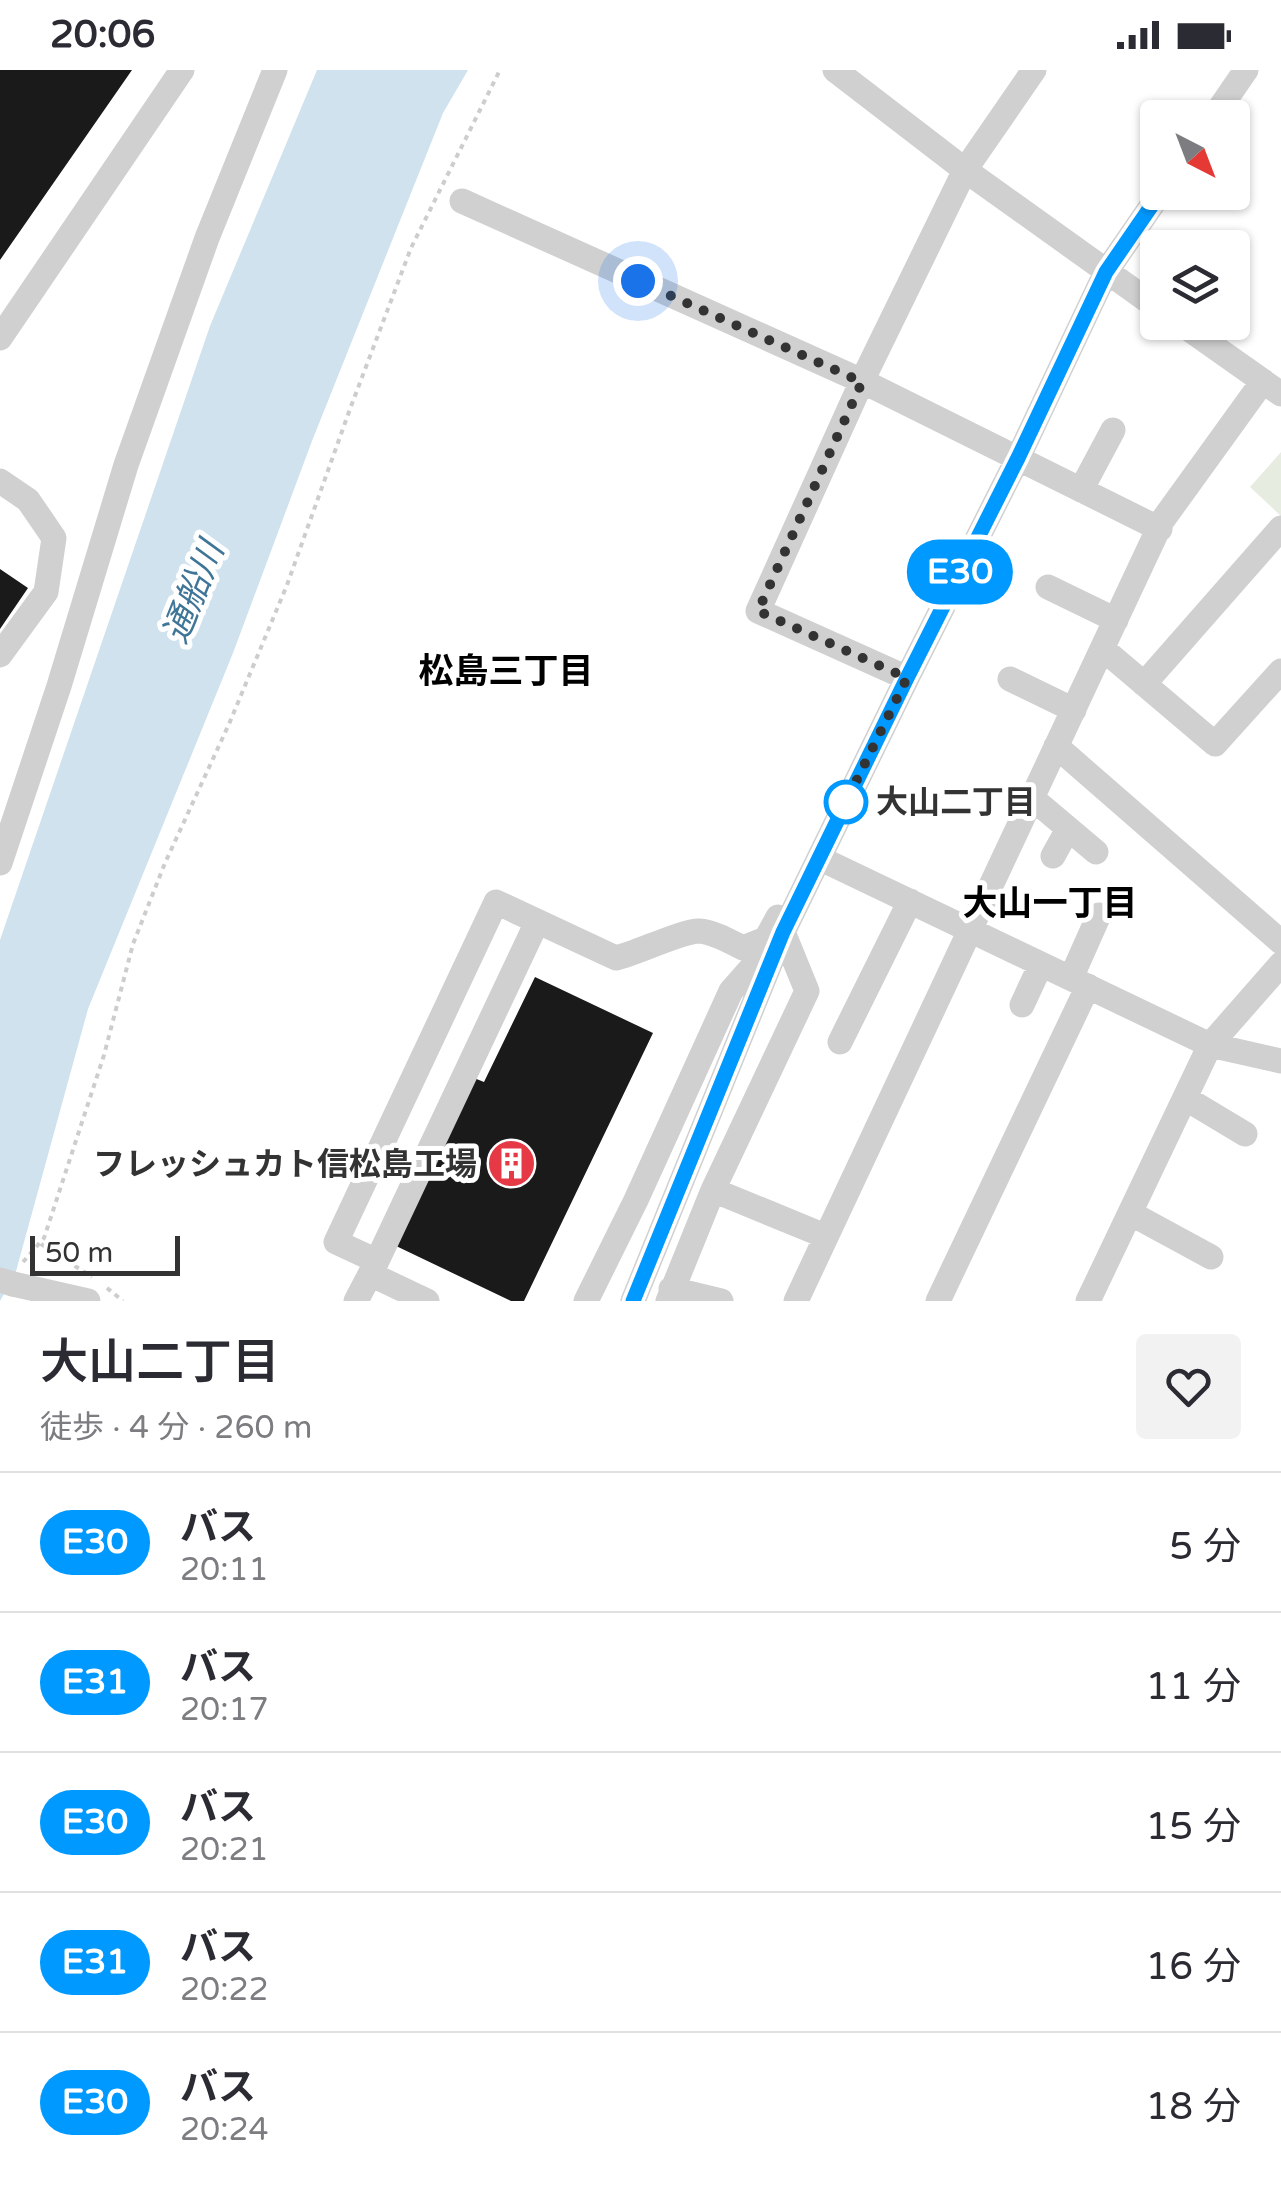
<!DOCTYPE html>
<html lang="ja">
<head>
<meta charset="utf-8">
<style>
  :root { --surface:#fff; --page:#f2f2f3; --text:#2b2b33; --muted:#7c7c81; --line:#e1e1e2 }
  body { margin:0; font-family:"Varela Round","Noto Sans JP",sans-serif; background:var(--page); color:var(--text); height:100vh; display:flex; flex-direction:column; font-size:38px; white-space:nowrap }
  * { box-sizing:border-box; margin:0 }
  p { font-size:32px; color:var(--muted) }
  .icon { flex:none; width:55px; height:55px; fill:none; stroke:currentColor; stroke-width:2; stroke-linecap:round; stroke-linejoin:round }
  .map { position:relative; height:1231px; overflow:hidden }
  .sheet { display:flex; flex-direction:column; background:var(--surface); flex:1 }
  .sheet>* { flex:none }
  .badge { padding:0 20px; border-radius:32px; font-size:35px; line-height:65px }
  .needle { width:65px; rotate:138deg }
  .tools { position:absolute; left:1140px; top:30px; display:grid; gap:20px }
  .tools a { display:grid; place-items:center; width:110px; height:110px; border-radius:10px; background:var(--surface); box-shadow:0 2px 8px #0004; font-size:50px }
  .scale { position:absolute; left:30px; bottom:25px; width:150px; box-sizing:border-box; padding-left:10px; border:5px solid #333; border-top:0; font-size:28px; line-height:35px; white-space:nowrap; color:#333; -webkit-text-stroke:8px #fff; paint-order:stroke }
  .you { position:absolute; width:50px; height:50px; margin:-25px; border:8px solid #fff; border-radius:50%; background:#1a73e8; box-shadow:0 0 0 15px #1a73e833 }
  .map>.badge { position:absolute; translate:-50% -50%; box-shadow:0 0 0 5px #fff }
  .round { display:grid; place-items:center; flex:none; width:105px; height:105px; border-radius:10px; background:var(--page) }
  .headline { display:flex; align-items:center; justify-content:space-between; height:170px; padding:0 40px }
  h1 { font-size:48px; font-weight:600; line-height:75px }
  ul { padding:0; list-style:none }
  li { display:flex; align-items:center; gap:30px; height:140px; padding:0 40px; border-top:2px solid var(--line) }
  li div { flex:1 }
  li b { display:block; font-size:38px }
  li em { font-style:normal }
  li .badge { min-width:110px; font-weight:700; text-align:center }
  .status { display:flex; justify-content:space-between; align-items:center; height:70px; padding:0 50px; background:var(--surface); direction:ltr }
  .status svg { height:28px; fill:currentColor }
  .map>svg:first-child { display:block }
  .green { fill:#e6ecdf }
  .water { fill:#cfe2ee }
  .building { fill:#1a1a1a }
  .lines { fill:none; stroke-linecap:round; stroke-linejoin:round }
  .path { stroke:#cdcdcd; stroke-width:4; stroke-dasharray:5 5; stroke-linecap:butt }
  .minor { stroke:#d0d0d0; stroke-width:25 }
  .minor-bridge { stroke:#d0d0d0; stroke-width:25 }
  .line-casing { stroke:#fff; stroke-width:22 }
  .line { stroke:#09f; stroke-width:15 }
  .walk { stroke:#333; stroke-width:10; stroke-dasharray:0 18 }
  .stop-dot { fill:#fff; stroke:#09f; stroke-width:5 }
  .labels { text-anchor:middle; stroke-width:10; stroke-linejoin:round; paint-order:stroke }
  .stop-label { font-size:32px; font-weight:bold; fill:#333; stroke:#fff; text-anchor:start }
  .poi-label { font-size:32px; font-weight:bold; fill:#333; stroke:#fff; text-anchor:end }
  .water-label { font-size:35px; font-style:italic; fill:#3f7597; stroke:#fff }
  .neighbourhood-label { font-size:35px; font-weight:bold; fill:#000; stroke:#fff }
</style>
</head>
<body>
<div class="status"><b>20:06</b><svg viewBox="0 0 49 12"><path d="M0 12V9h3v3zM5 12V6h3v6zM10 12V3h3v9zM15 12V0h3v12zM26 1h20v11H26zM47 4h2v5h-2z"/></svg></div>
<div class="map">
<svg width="1281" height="1231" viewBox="0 0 1281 1231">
  <rect width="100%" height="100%" fill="#fff"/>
  <path class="green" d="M1281 382V446L1250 417Z"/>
  <path class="water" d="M317 0H468L443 43 312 371 233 583 88 939 15 1205 0 1231V870L210 256Z"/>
  <path class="building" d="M0 0H132L0 190Z
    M0 499 28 518 0 559Z
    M535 907 653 963 524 1231H511L394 1175 474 1008 484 1012Z"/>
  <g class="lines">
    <path class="path" d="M41 1174 92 1207
      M23 1192 44 1168 104 985 133 874 165 793 229 654 287 515 350 339 411 178 500 0
      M107 1218 123 1231"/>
    <path class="minor" d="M835 0 965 100 1158 238
      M1213 48 1246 0
      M462 131 862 311 1160 459
      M1179 252 1281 324
      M0 268 182 0
      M0 411 28 430 54 468 46 522 0 585
      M1081 420 1113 360
      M1048 517 1116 550
      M1103 579 1215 674 1281 601
      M907 608 758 541 862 311 965 100 1034 0
      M1010 609 1074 640
      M1144 614 1281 458
      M1056 676 1281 872
      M1032 728 1096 782
      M1053 786 1068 759
      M819 788 1210 975 1281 991
      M0 793 59 616 126 395 207 168 275 0
      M1071 908 1099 845
      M1022 935 1041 894
      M840 972 910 831
      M1185 1028 1245 1064
      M713 1120 825 1166
      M1130 1143 1211 1187
      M377 1191 537 852
      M370 1204 427 1231
      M13 1214 88 1231
      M671 1219 721 1231
      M356 1231 377 1191 336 1172 496 832 616 888C637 883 682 861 699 861 714 862 729 871 743 878L766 869 778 847
      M586 1231 636 1130 731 921 783 862 807 921 713 1120 668 1231
      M633 1231 783 862 907 608 1018 388 1106 202 1161 122
      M796 1231 1162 451 1263 311
      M938 1231 1088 916
      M1088 1231 1210 975 1281 894"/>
    <path class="minor-bridge" d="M0 1210 13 1214"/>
  </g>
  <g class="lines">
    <defs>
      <path id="line" d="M633 1231 783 862 907 608 1018 388 1106 202 1161 122"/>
    </defs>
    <use href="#line" class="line-casing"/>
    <use href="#line" class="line"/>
    <path class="walk" d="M638 211 862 312 758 541 907 608 846 732"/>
  </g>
  <defs>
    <symbol id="building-disc" viewBox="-11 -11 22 22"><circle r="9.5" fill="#e63946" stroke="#fff"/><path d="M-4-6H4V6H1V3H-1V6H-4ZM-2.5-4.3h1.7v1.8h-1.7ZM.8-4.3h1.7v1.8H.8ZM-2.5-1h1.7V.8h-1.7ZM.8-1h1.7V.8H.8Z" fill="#fff"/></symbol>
  </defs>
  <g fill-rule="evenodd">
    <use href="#building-disc" x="484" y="1066" width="55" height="55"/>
  </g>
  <circle class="stop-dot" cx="846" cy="732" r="20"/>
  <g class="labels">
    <g class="stop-label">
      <text x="876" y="743">大山二丁目</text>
    </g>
    <g class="poi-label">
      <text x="477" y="1105">フレッシュカト信松島工場</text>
    </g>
    <g class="water-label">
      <text transform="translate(193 522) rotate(-68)" y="12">通船川</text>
    </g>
    <g class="neighbourhood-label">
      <text x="506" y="613">松島三丁目</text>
      <text x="1050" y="845">大山一丁目</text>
    </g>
  </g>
</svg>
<div class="tools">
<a><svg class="needle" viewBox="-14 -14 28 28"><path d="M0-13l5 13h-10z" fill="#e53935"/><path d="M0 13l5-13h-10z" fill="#7c7c81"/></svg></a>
<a><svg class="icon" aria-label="layers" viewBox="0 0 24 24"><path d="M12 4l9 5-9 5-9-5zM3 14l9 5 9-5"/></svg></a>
</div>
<div class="scale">50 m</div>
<div class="you" style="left:638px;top:211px"></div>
<b class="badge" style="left:960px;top:502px;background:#09f;color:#fff">E30</b>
</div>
<section class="sheet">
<div class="headline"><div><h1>大山二丁目</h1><p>徒歩 · 4 分 · 260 m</p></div><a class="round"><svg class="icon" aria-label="heart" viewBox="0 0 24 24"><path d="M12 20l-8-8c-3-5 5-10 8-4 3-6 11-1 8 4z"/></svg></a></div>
<ul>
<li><span class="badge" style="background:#09f;color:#fff">E30</span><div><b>バス</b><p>20:11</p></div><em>5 分</em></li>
<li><span class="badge" style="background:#09f;color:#fff">E31</span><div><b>バス</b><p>20:17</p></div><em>11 分</em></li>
<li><span class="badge" style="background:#09f;color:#fff">E30</span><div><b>バス</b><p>20:21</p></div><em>15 分</em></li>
<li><span class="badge" style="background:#09f;color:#fff">E31</span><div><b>バス</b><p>20:22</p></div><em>16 分</em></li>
<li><span class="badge" style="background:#09f;color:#fff">E30</span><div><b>バス</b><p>20:24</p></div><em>18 分</em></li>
</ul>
</section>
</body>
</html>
